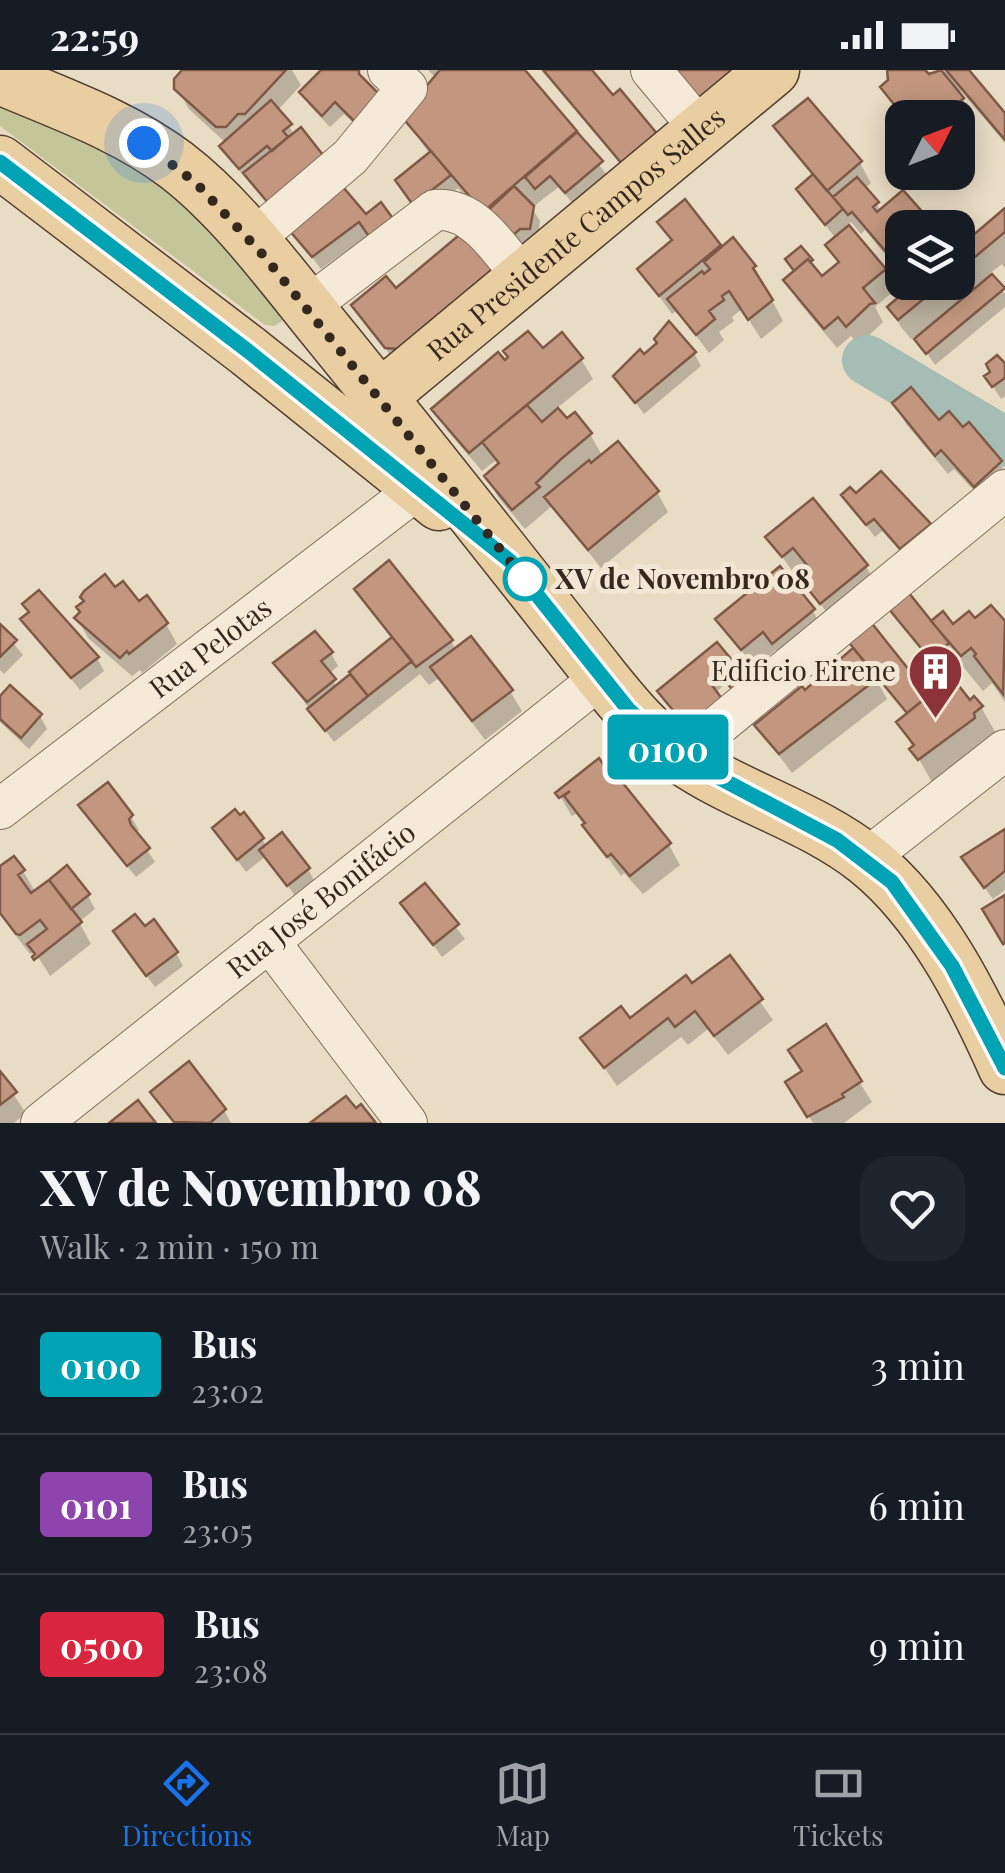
<!DOCTYPE html>
<html lang="en">
<head>
<meta charset="utf-8">
<style>
  :root { --surface:#171b24; --page:#20242c; --text:#f1f3f6; --muted:#9ea1a6; --line:#363941; --accent:#1a73e8 }
  body { margin:0; font-family:"Playfair Display",serif; background:var(--page); color:var(--text); height:100vh; display:flex; flex-direction:column; font-size:38px; white-space:nowrap }
  * { box-sizing:border-box; margin:0 }
  p { font-size:32px; color:var(--muted) }
  .icon { flex:none; width:55px; height:55px; fill:none; stroke:currentColor; stroke-width:2; stroke-linecap:round; stroke-linejoin:round }
  .map { position:relative; height:1053px; overflow:hidden }
  .drawer { display:flex; flex-direction:column; background:var(--surface); flex:1 }
  .drawer>* { flex:none }
  .badge { padding:0 20px; border-radius:8px; font-size:35px; line-height:65px }
  .needle { width:65px; rotate:48deg }
  .fabs { position:absolute; left:885px; top:30px; display:grid; gap:20px }
  .fabs a { display:grid; place-items:center; width:90px; height:90px; border-radius:20px; background:var(--surface); box-shadow:0 5px 25px #0003; font-size:50px }
  .you { position:absolute; width:50px; height:50px; margin:-25px; border:8px solid #fff; border-radius:50%; background:#1a73e8; box-shadow:0 0 0 15px #1a73e833 }
  .map>.badge { position:absolute; translate:-50% -50%; box-shadow:0 0 0 5px #fff }
  .round { display:grid; place-items:center; flex:none; width:105px; height:105px; border-radius:30px; background:var(--page) }
  .headline { display:flex; align-items:center; justify-content:space-between; height:170px; padding:0 40px }
  h1 { font-size:48px; font-weight:800; line-height:75px }
  ul { padding:0; list-style:none }
  li { display:flex; align-items:center; gap:30px; height:140px; padding:0 40px; border-top:2px solid var(--line) }
  li div { flex:1 }
  li b { display:block; font-size:38px }
  li em { font-style:normal }
  li .badge { min-width:110px; font-weight:700; text-align:center }
  .status { display:flex; justify-content:space-between; align-items:center; height:70px; padding:0 50px; background:var(--surface); direction:ltr }
  .status svg { height:28px; fill:currentColor }
  .menu { display:flex; justify-content:space-around; align-items:center; height:140px; border-top:2px solid var(--line); background:var(--surface); font-size:28px; color:var(--muted) }
  .menu a { display:grid; justify-items:center; gap:5px }
  .menu .current { color:var(--accent) }
  .map>svg:first-child { display:block }
  .green { fill:#c4c69a }
  .shadow { fill:#0003 }
  .lines { fill:none; stroke-linecap:round; stroke-linejoin:round }
  .river { stroke:#a6bdb5; stroke-width:50 }
  .building { fill:#c3977f; stroke:#7f5945; stroke-width:2.5 }
  .minor-casing { stroke:#826e5d; stroke-width:42 }
  .major-casing { stroke:#503e31; stroke-width:55 }
  .minor { stroke:#f5ead7; stroke-width:40 }
  .major { stroke:#e9cea1; stroke-width:52 }
  .line-casing { stroke:#fff; stroke-width:22 }
  .line { stroke:#00a3b4; stroke-width:15 }
  .walk { stroke:#34281f; stroke-width:10; stroke-dasharray:0 18 }
  .stop-dot { fill:#fff; stroke:#00a3b4; stroke-width:5 }
  .labels { text-anchor:middle; stroke-width:10; stroke-linejoin:round; paint-order:stroke }
  .street-label { font-size:28px; fill:#34281f; stroke:#f1e7d4 }
  .stop-label { font-size:28px; font-weight:bold; fill:#34281f; stroke:#f1e7d4; text-anchor:start }
  .poi-label { font-size:28px; fill:#34281f; stroke:#f1e7d4; text-anchor:end }
</style>
</head>
<body>
<div class="status"><b>22:59</b><svg viewBox="0 0 49 12"><path d="M0 12V9h3v3zM5 12V6h3v6zM10 12V3h3v9zM15 12V0h3v12zM26 1h20v11H26zM47 4h2v5h-2z"/></svg></div>
<div class="map">
<svg width="1005" height="1053" viewBox="0 0 1005 1053">
  <rect width="100%" height="100%" fill="#e9dcc5"/>
  <path class="green" d="M0 33 158 94 285 243 282 251 274 256 265 255 0 56Z"/>
  <path class="shadow" d="M183 0H292L301 15 277 41 295 65 278 145 229 89 222 76 226 73 189 39 177 18Z
    M325 0H355L359 4 364 13 367 66 344 44 330 57 309 35 302 22Z
    M428 0H522L608 106 574 135 559 117 543 129 532 138 540 151 537 172 511 186 458 118 422 146 430 85 404 46 436 8Z
    M543 0H589L612 28 636 113Z
    M890 0H922L929 8 937 0H966L1005 46V73L961 21 959 22 974 49 958 65V48H903L883 18 891 11Z
    M776 56 860 93 871 113 864 119 882 142 924 148 929 158H902V205L865 160 861 164 851 152 847 155 884 200 895 220 875 237 883 252 859 275 851 266 837 278 798 231 786 211 809 189 822 210 839 195 828 176 836 169 799 120 814 107 788 76Z
    M343 120 369 164 321 199 292 161Z
    M1005 141V198L1002 194 989 204 1005 224V237L935 295 915 266 911 269 901 257 890 237 913 218 909 212H958V181Z
    M660 153 719 176 754 197 783 251 761 269 742 239 732 247 734 251 719 262 724 270 709 283 677 240 672 244 640 200 672 173Z
    M396 222 399 297 354 236Z
    M543 281 581 289 593 309 556 339 566 352 590 364 603 387 657 422 668 442 601 498 552 436 525 459 498 427 487 407 500 396 495 391 482 401 446 359 435 339 504 293Z
    M694 283 701 296 644 344 616 306 643 288Z
    M1005 296V326L1001 329 987 307Z
    M895 334 963 361 969 356 1005 401 987 435 954 399 948 404 906 354Z
    M844 426 928 456 936 469 909 491 882 461 875 467Z
    M769 468 866 497 878 516 834 553 803 509 812 503 806 496 795 505Z
    M357 519 451 571 456 580 510 621 522 641 485 670 439 608 429 615 420 604 334 672 276 594 331 583 338 596 329 604 337 617 393 570Z
    M115 521 166 554 177 574 142 603 140 600 132 606 88 568 77 548Z
    M991 538 1005 555V632L992 613 983 621 955 587 939 600 891 539 931 554 953 557 974 552Z
    M813 541 824 561 785 592 776 580 754 598 719 549Z
    M24 550 97 588 104 601 80 620Z
    M870 554 929 629 969 633 981 637 1002 674 934 716 899 653 908 645 880 611 878 613 887 629 792 703 757 656 805 623 855 580 849 570Z
    M0 557 23 585 4 604 0 600Z
    M717 576 733 597 727 612 715 623 700 673 661 622Z
    M0 630 40 646 47 659 29 679 0 652Z
    M598 692 669 775 680 795 643 824 624 803 621 806 576 744 572 746 570 743 559 724Z
    M131 747 139 760 135 762 155 792 136 807 89 749Z
    M1005 761V820L993 829 972 801Z
    M262 769 267 777 308 799 315 812 296 827 266 786 246 802 223 771Z
    M0 800 23 801 36 823 88 826 95 839 79 852 91 874 50 906 35 882 30 884 0 845Z
    M425 817 465 869 442 887 403 834Z
    M145 860 176 883 183 896 155 917 123 875Z
    M729 888 773 950 728 985 708 959 688 975 681 967 617 1016 584 968 629 951 692 917Z
    M825 958 872 1032 844 1053H813L800 1032 804 1002Z
    M0 1005 26 1043 14 1053H0Z
    M153 1022 224 1040 231 1053H173Z"/>
  <g class="lines">
    <path class="river" d="M867 290 1005 372"/>
  </g>
  <path class="building" d="M182 0H286L245 44H238L226 57H216L174 19V9Z
    M321 0H359V4L385 30 358 55 335 32 322 46 299 22Z
    M440 0H525L577 61 483 142 401 46Z
    M543 0H592L613 25 620 19 659 66 623 95Z
    M664 0H738L696 35Z
    M887 0H925L929 4 941 0 964 28 947 43 949 45 947 48H905L880 17 888 10Z
    M946 0H969L1005 43V70Z
    M808 28 862 91 827 121 773 56Z
    M271 30 292 54 283 61 288 67 272 81 267 76 239 99 219 76Z
    M301 57 323 85 269 134 243 103Z
    M577 62 603 91 565 123 550 106 535 119 525 107Z
    M431 81 451 105 413 135 395 110Z
    M813 104 843 139 825 155 796 119Z
    M857 107 879 132 873 137 877 142 903 120 926 146 912 158H902V192L898 196 852 142 848 145 833 127Z
    M514 116 534 136 530 159H520L502 175 480 148Z
    M343 117 366 144 381 132 394 150 370 168 359 152 312 187 289 160Z
    M685 129 721 175 659 226 637 199 672 170 657 152Z
    M1005 138V162L958 201V178Z
    M849 155 886 199 863 218 875 233 870 234 846 257 838 247 824 259 783 210 808 189 822 206 839 192 825 175Z
    M470 156 497 199 398 279 385 278 351 235 386 206 396 218Z
    M733 167 756 196 753 198 773 230 748 250 729 221 722 226 724 230 709 241 715 249 696 265 667 229 702 201 704 204 710 199 704 192Z
    M801 176 813 190 810 192 808 189 794 201 785 189Z
    M992 204 1005 218 926 284 914 269Z
    M916 212H944L898 250 887 237Z
    M669 251 696 282 635 333 613 306 640 279 644 284 657 273 654 269Z
    M528 261 543 278 562 262 583 288 469 383 431 339 498 282 505 290 508 287 503 281Z
    M997 285 1005 293V308L992 317 984 306 990 302 986 294Z
    M911 317 939 350 949 341 963 357 969 352 1002 391 974 417 941 380 935 386 892 333Z
    M527 335 542 352 558 338 567 348 575 342 592 363 560 390 536 413 540 417 512 440 484 406 499 393 482 372Z
    M618 371 659 421 588 480 544 427 589 390 591 393Z
    M881 401 931 454 900 479 874 449 866 455 841 425 850 417 856 423Z
    M813 428 868 495 820 534 800 509 811 500 793 478 782 487 765 467Z
    M389 490 453 570 416 597 354 519Z
    M780 496 815 539 772 574 763 562 741 580 715 549Z
    M105 504 115 517 123 511 139 531 147 525 168 553 129 584 127 581 120 588 74 548 80 542 76 537 84 531 80 527 84 521Z
    M39 520 99 587 71 608 20 549 29 542 22 534Z
    M909 523 949 573 930 589 888 538Z
    M991 535 1005 551 1003 624 974 586 976 584 971 578 961 586 931 551 943 541 953 554 969 541 975 548Z
    M870 551 929 625 907 643 846 569Z
    M0 554 17 570 0 587Z
    M315 561 333 582 321 591 336 609 307 632 273 593Z
    M471 566 513 620 472 651 430 597Z
    M392 567 412 591 368 626 349 602Z
    M717 572 731 589 708 610 726 634 691 662 657 621Z
    M853 578 878 608 779 684 754 655 802 616 805 620Z
    M734 593 751 614 737 625 720 605Z
    M350 604 368 626 325 661 307 639Z
    M952 607 970 630 974 626 983 636 974 643 975 648 918 690 909 679 914 675 896 652Z
    M10 615 42 644 21 668 0 649V626Z
    M599 688 603 694 606 692 671 773 630 806 611 784 607 787 582 755 585 753 564 726 570 721 559 728 555 723Z
    M108 712 133 745 129 749 131 755 150 778 127 796 78 735Z
    M235 739 240 745 244 742 264 768 237 790 212 758Z
    M1005 759V801L984 818 961 787Z
    M282 762 310 798 287 816 259 780Z
    M14 786 25 800 18 805 31 823 49 810 82 852 34 890 32 887 35 884 27 874 47 859 40 850 20 865 16 864 0 843V796Z
    M67 795 90 824 71 839 49 810Z
    M425 813 459 854 433 875 400 833Z
    M1005 825V873L1003 874 982 839Z
    M135 844 145 856 154 849 178 882 146 906 113 861Z
    M730 885 763 929 714 966 695 941 675 957 668 948 604 998 580 968 621 936 630 948 686 905 692 913Z
    M826 954 862 1011 842 1024 844 1027 807 1047 785 1012 802 1001 788 980Z
    M189 991 226 1039 210 1053 174 1052 150 1022Z
    M0 1001 17 1022 0 1035Z
    M346 1026 356 1038 361 1034 376 1053H310Z
    M138 1030 156 1053H109Z"/>
  <g class="lines">
    <defs>
      <g id="minor">
        <path d="M651 0 701 60"/>
        <path d="M251 171 350 87 407 18 388 0"/>
        <path d="M307 237 435 140C475 137 500 180 523 208"/>
        <path d="M680 687 1005 420"/>
        <path id="s1" d="M0 739 419 418"/>
        <path d="M866 789 1005 680"/>
        <path d="M269 871 407 1053"/>
        <path id="s2" d="M41 1053 602 607"/>
      </g>
      <g id="major">
        <path d="M0 8C61 34 123 55 176 95 235 140 286 212 333 269 424 381 513 494 602 607 626 637 650 666 682 688 740 728 812 746 868 791 931 842 973 926 1005 998"/>
        <path d="M0 92 248 281 439 434"/>
        <path id="s3" d="M380 327 773 0"/>
      </g>
    </defs>
    <use href="#minor" class="minor-casing"/>
    <use href="#major" class="major-casing"/>
    <use href="#minor" class="minor"/>
    <use href="#major" class="major"/>
  </g>
  <g class="lines">
    <defs>
      <path id="line" d="M0 92 248 281 510 491 628 639 680 687 837 770 892 812 952 896 1005 998"/>
    </defs>
    <use href="#line" class="line-casing"/>
    <use href="#line" class="line"/>
    <path class="walk" d="M144 73 196 113 264 186 533 520 525 509"/>
  </g>
  <defs>
    <symbol id="building-pin" viewBox="-11 -11 22 30"><path d="M0 17L-7.5 6A9.5 9.5 0 1 1 7.5 6Z" fill="#8b3339" stroke="#f1e7d4"/><path d="M-4-6H4V6H1V3H-1V6H-4ZM-2.5-4.3h1.7v1.8h-1.7ZM.8-4.3h1.7v1.8H.8ZM-2.5-1h1.7V.8h-1.7ZM.8-1h1.7V.8H.8Z" fill="#fff"/></symbol>
  </defs>
  <g fill-rule="evenodd">
    <use href="#building-pin" x="904" y="570" width="63" height="86"/>
  </g>
  <circle class="stop-dot" cx="525" cy="509" r="20"/>
  <g class="labels">
    <g class="street-label">
      <text dy="10" stroke="none"><textPath href="#s3" startOffset="255">Rua Presidente Campos Salles</textPath></text>
      <text dy="10" stroke="none"><textPath href="#s1" startOffset="265">Rua Pelotas</textPath></text>
      <text dy="10" stroke="none"><textPath href="#s2" startOffset="358">Rua José Bonifácio</textPath></text>
    </g>
    <g class="stop-label">
      <text x="555" y="519">XV de Novembro 08</text>
    </g>
    <g class="poi-label">
      <text x="896" y="611">Edificio Eirene</text>
    </g>
  </g>
</svg>
<div class="fabs">
<a><svg class="needle" viewBox="-14 -14 28 28"><path d="M0-13l5 13h-10z" fill="#e53935"/><path d="M0 13l5-13h-10z" fill="#9ea1a6"/></svg></a>
<a><svg class="icon" aria-label="layers" viewBox="0 0 24 24"><path d="M12 4l9 5-9 5-9-5zM3 14l9 5 9-5"/></svg></a>
</div>
<div class="you" style="left:144px;top:73px"></div>
<b class="badge" style="left:668px;top:677px;background:#00a3b4;color:#fff">0100</b>
</div>
<section class="drawer">
<div class="headline"><div><h1>XV de Novembro 08</h1><p>Walk · 2 min · 150 m</p></div><a class="round"><svg class="icon" aria-label="heart" viewBox="0 0 24 24"><path d="M12 20l-8-8c-3-5 5-10 8-4 3-6 11-1 8 4z"/></svg></a></div>
<ul>
<li><span class="badge" style="background:#00a3b4;color:#fff">0100</span><div><b>Bus</b><p>23:02</p></div><em>3 min</em></li>
<li><span class="badge" style="background:#8e44ad;color:#fff">0101</span><div><b>Bus</b><p>23:05</p></div><em>6 min</em></li>
<li><span class="badge" style="background:#d7263d;color:#fff">0500</span><div><b>Bus</b><p>23:08</p></div><em>9 min</em></li>
</ul>
</section>
<nav class="menu">
<a class="current"><svg class="icon" aria-label="directions" viewBox="0 0 24 24"><path d="M12 3l9 9-9 9-9-9zM9 14v-3h6M13 9l2 2-2 2"/></svg>Directions</a>
<a><svg class="icon" aria-label="map" viewBox="0 0 24 24"><path d="M3 6l6-2 6 2 6-2v14l-6 2-6-2-6 2zM9 4v14M15 6v14"/></svg>Map</a>
<a><svg class="icon" aria-label="tickets" viewBox="0 0 24 24"><path d="M3 7h18v10H3zM15 7v10"/></svg>Tickets</a>
</nav>
</body>
</html>
